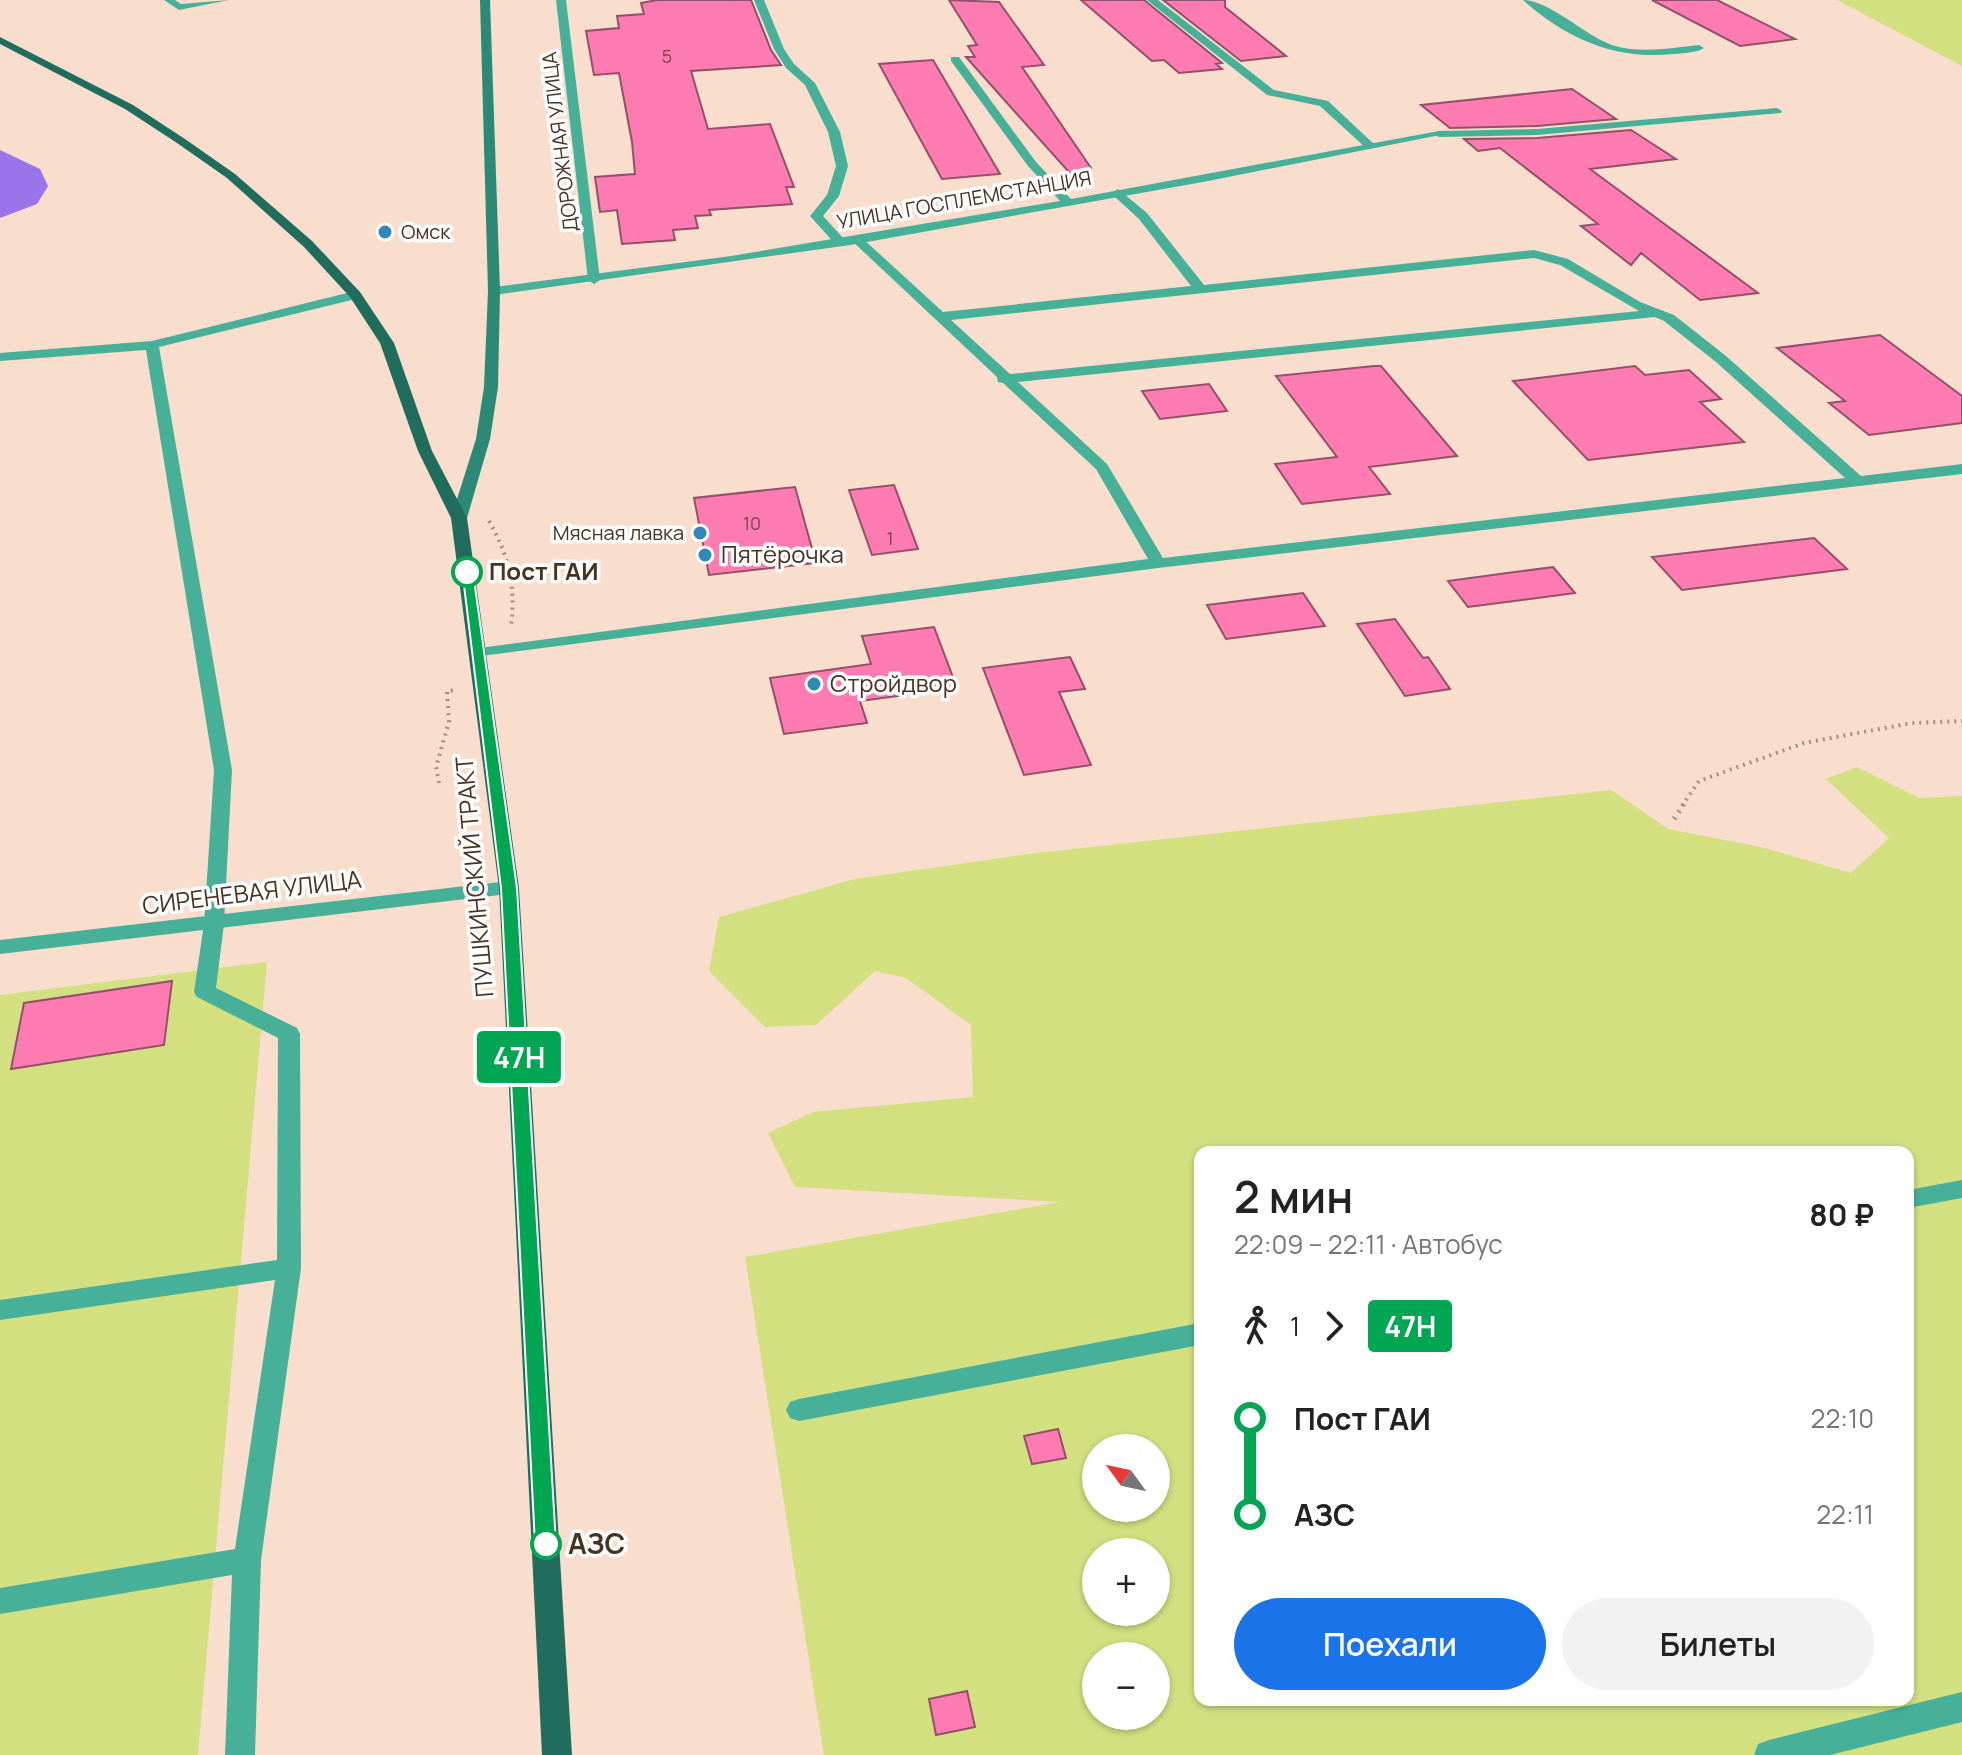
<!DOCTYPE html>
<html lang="ru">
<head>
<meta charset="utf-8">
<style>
  :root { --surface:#fff; --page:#f2f2f2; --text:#222; --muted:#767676; --accent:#1a73e8 }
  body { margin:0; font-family:Manrope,sans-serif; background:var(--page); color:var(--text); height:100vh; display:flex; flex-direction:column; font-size:30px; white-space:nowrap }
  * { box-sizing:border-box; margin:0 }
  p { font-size:26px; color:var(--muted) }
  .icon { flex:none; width:44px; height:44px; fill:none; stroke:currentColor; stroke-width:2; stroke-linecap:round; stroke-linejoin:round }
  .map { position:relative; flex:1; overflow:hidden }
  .details { position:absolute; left:1194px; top:1146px; width:720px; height:560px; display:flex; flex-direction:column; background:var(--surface); border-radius:16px; box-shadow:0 2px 6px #0004 }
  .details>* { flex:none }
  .badge { padding:0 16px; border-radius:6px; font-size:28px; line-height:52px }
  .needle { width:52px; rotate:303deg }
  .tools { position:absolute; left:1082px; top:1434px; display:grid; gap:16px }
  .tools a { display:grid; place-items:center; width:88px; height:88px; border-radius:50%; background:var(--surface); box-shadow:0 2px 6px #0004; font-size:40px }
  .map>.badge { position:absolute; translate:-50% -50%; box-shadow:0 0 0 4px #fff }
  .legs { display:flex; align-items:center; gap:12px; height:88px; padding:0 40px; font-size:26px }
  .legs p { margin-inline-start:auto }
  .head { display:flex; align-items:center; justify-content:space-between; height:136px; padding:0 40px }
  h1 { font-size:44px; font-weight:600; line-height:60px }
  .action { display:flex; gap:16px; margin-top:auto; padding:16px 40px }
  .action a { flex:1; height:92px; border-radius:48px; background:var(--accent); color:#fff; font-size:32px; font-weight:600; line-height:92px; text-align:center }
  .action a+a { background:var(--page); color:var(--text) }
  ul { padding:0 40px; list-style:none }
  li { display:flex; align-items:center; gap:28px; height:96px; font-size:30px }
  li i { display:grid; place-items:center; width:12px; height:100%; margin:0 10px; background:currentColor }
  li i::after { content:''; width:20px; height:20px; margin:-10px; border:6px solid; border-radius:50%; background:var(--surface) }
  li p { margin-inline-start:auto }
  li:first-child i { background:linear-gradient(#0000 50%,currentColor 0) }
  li:last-child i { background:linear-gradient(currentColor 50%,#0000 0) }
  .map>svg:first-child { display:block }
  .green { fill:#d2e080; fill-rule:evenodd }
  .water { fill:#9975e9 }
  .building { fill:#ff7cb3; stroke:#92506a; stroke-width:2 }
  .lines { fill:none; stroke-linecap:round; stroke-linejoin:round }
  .path-far1 { stroke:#a88e7c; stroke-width:4; stroke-dasharray:2 5; stroke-linecap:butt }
  .path { stroke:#a88e7c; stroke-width:5; stroke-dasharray:2 6; stroke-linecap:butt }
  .lane { fill:#47b098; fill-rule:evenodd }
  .street { fill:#47b098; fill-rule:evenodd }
  .secondary { fill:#2a8a75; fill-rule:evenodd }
  .primary { fill:#216d5d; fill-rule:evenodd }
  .line-1 { fill:#00a651; stroke:#fff; stroke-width:2 }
  .poi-dot { fill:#2f88b6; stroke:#fff; stroke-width:3 }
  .stop-1-dot { fill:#fff; stroke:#00a651; stroke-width:4 }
  .labels { text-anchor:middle; stroke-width:7; stroke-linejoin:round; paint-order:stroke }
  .far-number-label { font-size:18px; fill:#784444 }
  .far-street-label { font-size:20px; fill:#4b311f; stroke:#fff }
  .far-poi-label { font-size:20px; fill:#4b311f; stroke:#fff; text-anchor:start }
  .poi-label { font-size:24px; fill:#4b311f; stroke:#fff; text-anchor:start }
  .stop-label { font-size:24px; font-weight:bold; fill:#4b311f; stroke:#fff; text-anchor:start }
  .street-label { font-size:24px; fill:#4b311f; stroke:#fff }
  .near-stop-label { font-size:28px; font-weight:bold; fill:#4b311f; stroke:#fff; text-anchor:start }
</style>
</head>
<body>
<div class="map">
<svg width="1962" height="1755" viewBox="0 0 1962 1755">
  <rect width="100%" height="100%" fill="#f9decd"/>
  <path class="green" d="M1837 0H1962V66Z
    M1857 767 1919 798 1962 796V1755H824L745 1257 1060 1202 795 1187 768 1133 813 1112 973 1097 971 1025 906 978 875 971 816 1025 765 1027 709 971 719 917 855 879 1036 853 1611 790 1668 829 1761 847 1851 873 1889 838 1826 779ZM1200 1152H1908V1700H1200ZM1096 1448H1156V1508H1096ZM1096 1552H1156V1612H1096ZM1096 1656H1156V1716H1096Z
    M267 962 198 1755H0V995Z"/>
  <path class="water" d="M0 150 40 169 48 186 37 204 0 218Z"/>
  <path class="building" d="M657 0H751L771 50 781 65 691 71 708 129 770 124 794 187H786L792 204 709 210 711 215 695 216 698 228 673 230 675 240 622 244 617 210 600 212 595 177 635 174 632 142 619 73 594 75 586 31 619 28 617 16 644 14 641 3Z
    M949 0 999 2 1044 65 1022 67 1091 168 1076 180 966 57H975L968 46 977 45Z
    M1081 0H1144L1222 63 1216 64 1222 69 1179 73 1164 60 1152 61Z
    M1163 0H1225V7L1286 56 1241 61Z
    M1652 0H1717L1795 39 1740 46Z
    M933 60 1000 174 942 179 879 64Z
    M1572 89 1616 119 1537 126 1450 128 1421 105Z
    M1631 130 1676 159 1590 169 1758 293 1700 300 1641 253 1631 265 1581 226 1598 224 1500 148 1478 151 1464 139 1537 138Z
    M1880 335 1962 396V423L1869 435 1829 403 1845 401 1777 348Z
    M1374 366H1381L1457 456 1369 467 1390 494 1302 504 1275 464 1337 457 1276 376Z
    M1635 366 1645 375 1689 370 1721 399 1700 402 1744 442 1588 460 1513 381Z
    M1209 384 1227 411 1160 419 1142 391Z
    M894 485 918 549 872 555 849 490Z
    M795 487 816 563 709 575 694 498Z
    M1814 538 1847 569 1682 590 1652 557Z
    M1553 567 1575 593 1468 607 1448 581Z
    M1303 593 1325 626 1226 639 1207 605Z
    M1395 619 1423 658 1428 657 1450 689 1405 696 1357 624Z
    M934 627 957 688 860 701 867 723 784 734 770 678 871 664 862 636Z
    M1070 657 1085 689 1059 692 1091 765 1024 775 983 668Z
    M172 981 164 1045 11 1069 24 1003Z
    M1058 1429 1066 1458 1032 1464 1024 1436Z
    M967 1691 975 1727 936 1735 929 1699Z"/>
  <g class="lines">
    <path class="path-far1" d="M489 521C509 556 516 586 511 626
      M439 783 436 767 449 722 447 691 457 690
      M1682 806 1699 781 1804 743 1912 723 1962 721"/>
    <path class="path" d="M1674 819 1684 804"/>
    <path class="lane" d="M164 0H175L181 4 229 0 179 10Z
      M556 0H566L600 280 594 284 588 280Z
      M754 0H764L784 49 794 64 815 83 840 132 848 166 839 196 823 216 845 240V246H837L810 216 827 195 836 166 828 132 805 85 786 68 774 49Z
      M1147 0H1158L1274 90 1328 101 1377 147 1367 149 1320 106 1267 95Z
      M1523 0C1549 0 1584 35 1612 45 1639 54 1671 48 1699 45L1704 48C1696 53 1684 53 1674 54 1615 60 1567 39 1523 0Z
      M1777 108 1782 111 1781 113 1537 135 1439 137 1433 134 1439 131 1537 129Z
      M1118 189 1147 213 1204 285 1534 250 1568 259 1640 302 1674 315 1726 356 1861 476 1962 464V474L1158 568 473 657 470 653 473 649 479 648 1148 559 1096 469 1003 383 998 382 997 377 851 240 861 237 943 312 1191 286 1139 219 1114 196 1112 193ZM1534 258 1560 265 1639 311 1010 374 951 320ZM1655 317 1664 321 1716 362 1845 478 1163 558 1107 464 1018 382Z
      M355 291 362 295 360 298 159 347 232 770 224 924 216 988 297 1028 300 1034 301 1268 261 1560 255 1755H225L232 1575 0 1614V1588L235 1549 275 1280 0 1320V1300L277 1260 278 1038 197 997 194 992 204 924 214 770 146 350 0 361V353L152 341Z
      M1962 1180V1198L1908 1208V1190Z
      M1200 1323V1345L799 1421 790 1418 786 1410 790 1402 799 1399Z
      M1962 1692V1722L1830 1755H1754L1758 1744 1769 1740Z"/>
    <path class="street" d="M951 57H959L1036 162 1071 199 1439 131 1445 134 1203 182 850 245 494 295 488 291 494 287 731 256 1060 201 1028 166 951 61Z
      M509 881 516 883 519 888 516 893 0 954V940Z"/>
    <path class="secondary" d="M480 0H490L500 291 498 387 490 439 467 518 459 523 451 518 476 439 484 387 488 291Z"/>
    <path class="primary" d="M0 37 133 105 185 139 235 174 312 241 360 292 394 343 432 451 467 518 519 888 572 1755H542L499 888 451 518 418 451 380 343 350 297 304 247 227 178 177 143 125 109 0 44Z"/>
  </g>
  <path class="line-1" d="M462 569 473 572 517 888 556 1544 553 1551 546 1554 538 1551 535 1544 501 888Z"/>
  <g class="poi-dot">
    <circle cx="385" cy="232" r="8"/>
    <circle cx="700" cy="533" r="8"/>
    <circle cx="705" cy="555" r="8"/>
    <circle cx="814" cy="684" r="8"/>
  </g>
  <g class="stop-1-dot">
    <circle cx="467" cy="572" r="14"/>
    <circle cx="546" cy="1544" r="14"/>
  </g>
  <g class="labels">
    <g class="far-number-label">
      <text x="667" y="63">5</text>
      <text x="752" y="530">10</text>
      <text x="890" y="545">1</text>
    </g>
    <g class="far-street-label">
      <text transform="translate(560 142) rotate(-97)" y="7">ДОРОЖНАЯ УЛИЦА</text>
      <text transform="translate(964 200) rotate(-10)" y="7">УЛИЦА ГОСПЛЕМСТАНЦИЯ</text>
    </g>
    <g class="far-poi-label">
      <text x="401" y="239">Омск</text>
      <text x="684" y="540" text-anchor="end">Мясная лавка</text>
    </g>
    <g class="poi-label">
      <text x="721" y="563">Пятёрочка</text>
      <text x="830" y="692">Стройдвор</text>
    </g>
    <g class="stop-label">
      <text x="489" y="580">Пост ГАИ</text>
    </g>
    <g class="street-label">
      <text transform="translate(475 877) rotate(-95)" y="8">ПУШКИНСКИЙ ТРАКТ</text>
      <text transform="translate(252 893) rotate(-7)" y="8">СИРЕНЕВАЯ УЛИЦА</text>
    </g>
    <g class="near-stop-label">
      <text x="568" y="1554">АЗС</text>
    </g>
  </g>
</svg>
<div class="tools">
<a><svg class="needle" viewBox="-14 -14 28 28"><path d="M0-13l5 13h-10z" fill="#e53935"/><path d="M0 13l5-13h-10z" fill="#767676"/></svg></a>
<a>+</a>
<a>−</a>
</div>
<b class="badge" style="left:519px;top:1057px;background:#00a651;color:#fff">47Н</b>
<section class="details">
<div class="head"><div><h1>2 мин</h1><p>22:09 – 22:11 · Автобус</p></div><b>80 ₽</b></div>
<div class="legs"><svg class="icon" aria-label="walk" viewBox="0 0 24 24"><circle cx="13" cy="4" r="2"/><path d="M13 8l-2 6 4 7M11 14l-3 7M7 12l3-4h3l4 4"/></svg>1<svg class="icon" aria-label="forward" viewBox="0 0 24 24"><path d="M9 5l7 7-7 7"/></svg><b class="badge" style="background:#00a651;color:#fff">47Н</b></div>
<ul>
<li><i style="color:#00a651"></i><b>Пост ГАИ</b><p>22:10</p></li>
<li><i style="color:#00a651"></i><b>АЗС</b><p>22:11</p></li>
</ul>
<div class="action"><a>Поехали</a><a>Билеты</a></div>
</section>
</div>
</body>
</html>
